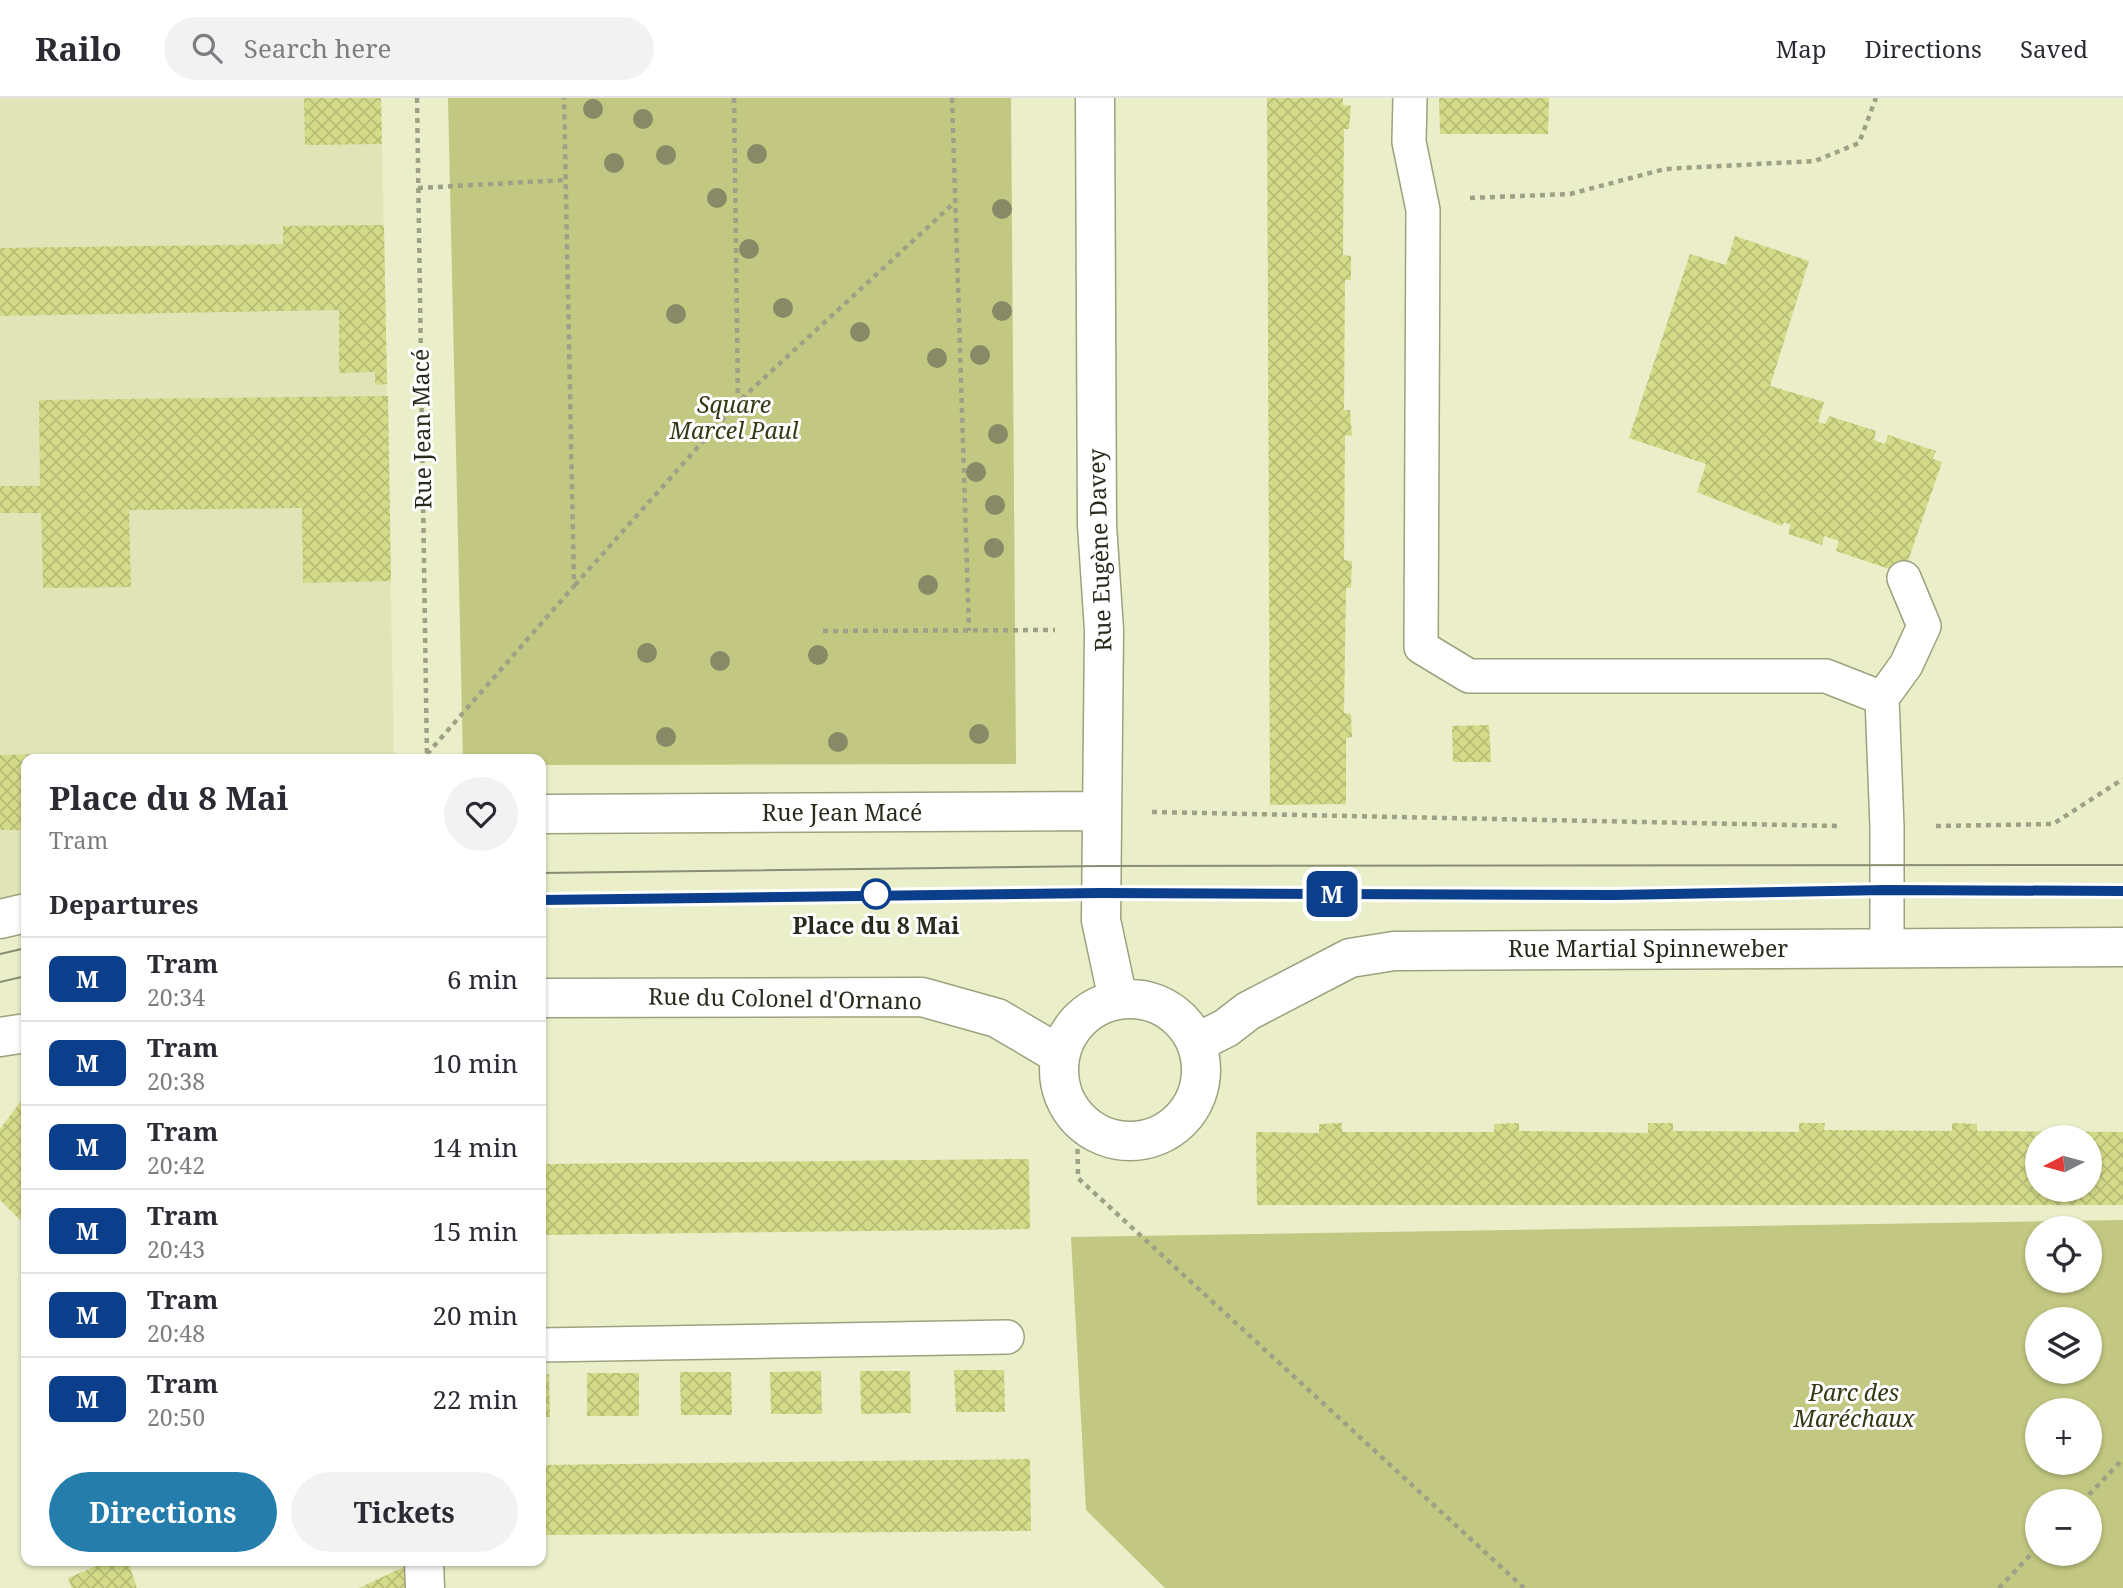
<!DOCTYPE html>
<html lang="en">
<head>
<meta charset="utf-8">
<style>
  :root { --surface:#fff; --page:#f2f2f3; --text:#2b2b33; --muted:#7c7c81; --line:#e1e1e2; --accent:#257dac }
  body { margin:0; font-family:"Noto Serif",serif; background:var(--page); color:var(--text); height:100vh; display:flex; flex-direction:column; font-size:26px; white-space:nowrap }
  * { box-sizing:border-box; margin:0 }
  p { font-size:23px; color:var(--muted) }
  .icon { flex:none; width:38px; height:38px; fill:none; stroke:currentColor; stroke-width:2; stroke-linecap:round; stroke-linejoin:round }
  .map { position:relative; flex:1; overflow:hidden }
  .drawer { position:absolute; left:21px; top:656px; width:525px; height:812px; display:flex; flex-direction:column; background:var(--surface); border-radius:14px; box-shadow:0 2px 5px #0004 }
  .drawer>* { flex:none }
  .badge { padding:0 14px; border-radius:10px; font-size:24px; line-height:46px }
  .needle { width:46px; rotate:264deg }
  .controls { position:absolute; left:2025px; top:1027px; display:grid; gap:14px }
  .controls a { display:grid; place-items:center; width:77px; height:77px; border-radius:50%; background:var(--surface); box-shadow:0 2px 5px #0004; font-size:35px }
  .map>.badge { position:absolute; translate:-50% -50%; box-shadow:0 0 0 4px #fff }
  h2 { padding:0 28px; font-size:26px; line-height:63px }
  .round { display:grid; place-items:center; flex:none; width:74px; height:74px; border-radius:37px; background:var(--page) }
  .head { display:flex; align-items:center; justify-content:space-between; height:119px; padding:0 28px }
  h1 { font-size:33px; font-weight:700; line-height:52px }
  .primary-button { display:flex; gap:14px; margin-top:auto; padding:14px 28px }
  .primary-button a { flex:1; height:80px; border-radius:42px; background:var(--accent); color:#fff; font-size:28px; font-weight:700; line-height:80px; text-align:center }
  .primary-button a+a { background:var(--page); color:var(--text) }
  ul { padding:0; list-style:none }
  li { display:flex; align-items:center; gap:21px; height:84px; padding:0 28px; border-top:2px solid var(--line) }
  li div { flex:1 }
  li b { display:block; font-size:26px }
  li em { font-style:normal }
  li .badge { min-width:77px; font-weight:700; text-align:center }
  header { display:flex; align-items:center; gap:42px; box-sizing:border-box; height:98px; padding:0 35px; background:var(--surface); border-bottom:2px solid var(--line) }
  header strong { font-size:33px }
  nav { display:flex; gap:38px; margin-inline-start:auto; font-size:24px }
  .search { width:490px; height:63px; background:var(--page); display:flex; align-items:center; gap:18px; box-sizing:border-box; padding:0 24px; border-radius:38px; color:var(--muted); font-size:26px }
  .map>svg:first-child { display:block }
  .built { fill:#e0e4b7 }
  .park { fill:#c2c781; fill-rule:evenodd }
  .building { fill:url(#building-cross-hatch); fill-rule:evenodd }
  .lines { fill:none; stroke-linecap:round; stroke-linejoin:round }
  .lane-casing { stroke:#9ea17e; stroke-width:36 }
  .street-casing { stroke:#9ea17e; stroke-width:41 }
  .path { stroke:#9ea185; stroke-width:4.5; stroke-dasharray:5 5; stroke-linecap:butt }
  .lane { stroke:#fff; stroke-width:33 }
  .street { stroke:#fff; stroke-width:38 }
  .tram { stroke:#8a8d73; stroke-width:2 }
  .tree { fill:#878a66 }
  .line-casing { stroke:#fff; stroke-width:16 }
  .line { stroke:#0b3e8b; stroke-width:10 }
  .stop-dot { fill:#fff; stroke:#0b3e8b; stroke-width:3.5 }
  .labels { text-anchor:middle; stroke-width:6; stroke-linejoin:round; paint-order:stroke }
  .park-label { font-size:23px; font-style:italic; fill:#363815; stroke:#fff }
  .street-label { font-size:23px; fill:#292a1c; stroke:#fff }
  .stop-label { font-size:23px; font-weight:bold; fill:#292a1c; stroke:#fff }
</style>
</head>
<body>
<header>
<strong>Railo</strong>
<div class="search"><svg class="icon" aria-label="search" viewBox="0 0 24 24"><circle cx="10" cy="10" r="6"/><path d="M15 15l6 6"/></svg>Search here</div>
<nav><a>Map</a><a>Directions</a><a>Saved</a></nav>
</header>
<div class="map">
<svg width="2123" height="1490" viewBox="0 0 2123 1490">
  <defs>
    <pattern id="building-cross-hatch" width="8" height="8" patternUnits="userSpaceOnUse" patternTransform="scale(1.75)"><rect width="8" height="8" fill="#d4db88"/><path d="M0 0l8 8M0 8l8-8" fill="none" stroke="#b6bc75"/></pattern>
  </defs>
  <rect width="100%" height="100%" fill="#eaeec9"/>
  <path class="built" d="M0 0H381L394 661 26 662V795L0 801Z"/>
  <path class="park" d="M448 0H1011L1016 666 541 667V662L463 661Z
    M2123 1122V1490H1165L1086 1412 1071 1139ZM2037 1130H2090V1183H2037ZM2037 1222H2090V1274H2037ZM2037 1312H2090V1365H2037ZM2037 1404H2090V1456H2037Z"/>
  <path class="building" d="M304 0H381L382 46 305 47Z
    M1267 0H1343V7L1351 8 1349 31H1344L1343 157 1351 158V182H1345L1344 312H1350L1352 338 1345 337 1344 462 1352 463 1351 490H1346L1344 615 1351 616 1352 639 1346 640V706L1270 707Z
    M1439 0H1549L1548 36H1440Z
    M384 127 387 286 375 287V274L339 275V212L0 218V150L283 146V128Z
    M1735 138 1809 163 1770 288 1824 304 1818 324 1825 326 1829 318 1876 333 1874 342 1885 346 1888 337 1936 353 1933 361 1942 364 1907 466 1899 463 1895 473 1836 453 1839 443 1824 438 1822 447 1788 436 1791 427 1784 424 1782 428 1697 394 1706 366 1629 340 1690 156 1726 167Z
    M388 298 391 483 303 485 302 410 129 412 131 489 43 490 41 415H0V388H40L39 302Z
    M1489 627 1491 664H1453L1452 628Z
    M42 656V662H26V732H0V657Z
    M26 996V1128L0 1102V1031Z
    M1342 1025V1034H1494V1026L1519 1025V1033L1648 1035V1025H1673V1033L1799 1034V1025H1825L1824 1032 1952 1033V1025L1977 1026V1033L2123 1034V1107H1257L1256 1034 1319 1035V1026ZM2037 1040H2090V1092H2037Z
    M1029 1061 1030 1131 541 1137V1066Z
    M954 1272H1004L1005 1314H956Z
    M821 1273 822 1316H771L770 1274Z
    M860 1273H910L911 1315 861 1316Z
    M680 1274H731L732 1317H681Z
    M587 1275H639V1318H587Z
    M541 1276H549L550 1319H541Z
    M1030 1361 1031 1433 541 1437V1367Z
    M108 1463H128L137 1490H72L68 1480Z
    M406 1468 407 1490H359Z"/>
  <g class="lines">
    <defs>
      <path id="lane" d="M1410 0 1409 44 1423 112 1421 549 1469 578H1826L1882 600 1906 567 1924 528 1904 480
        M1882 600 1887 729V849
        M541 1247 1007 1239"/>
      <path id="street" d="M1095 0 1097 427 1104 532 1101 822 1118 902
        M541 716 1102 713
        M0 821 26 815
        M541 900 922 899 997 920 1060 957
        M1059 972a71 71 0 1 1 142 0a71 71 0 1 1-142 0Z
        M0 939 26 935
        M1196 945 1226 930 1248 913 1350 860 1394 853 2123 849
        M424 1463 425 1490"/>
    </defs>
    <use href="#lane" class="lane-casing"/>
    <use href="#street" class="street-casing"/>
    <path class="path" d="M417 0 427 662
      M734 0 738 304
      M952 0 969 533
      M418 90 566 82
      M1470 100 1570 96 1665 71 1815 63 1859 45 1876 0
      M575 487 738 304 954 105
      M823 533 1055 532
      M427 656 574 488 564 0
      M1152 714 1839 728
      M1936 728 2053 726 2123 681
      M1077 1021 1078 1080 1524 1490
      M2082 1404 2123 1361
      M1999 1490 2037 1450"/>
    <use href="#lane" class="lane"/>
    <use href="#street" class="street"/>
    <path class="tram" d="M541 775 1101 768 2123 767
      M541 801 1101 795 1614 797 1885 792 2123 793
      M0 856 26 850
      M0 884 26 878"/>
  </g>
  <g class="tree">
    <circle cx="593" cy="11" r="10"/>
    <circle cx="643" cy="21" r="10"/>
    <circle cx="757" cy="56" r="10"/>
    <circle cx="666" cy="57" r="10"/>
    <circle cx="614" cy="65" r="10"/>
    <circle cx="717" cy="100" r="10"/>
    <circle cx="1002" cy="111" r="10"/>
    <circle cx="749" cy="151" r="10"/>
    <circle cx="783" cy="210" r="10"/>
    <circle cx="1002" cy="213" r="10"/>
    <circle cx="676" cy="216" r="10"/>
    <circle cx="860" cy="234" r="10"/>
    <circle cx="980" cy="257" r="10"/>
    <circle cx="937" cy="260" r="10"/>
    <circle cx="998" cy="336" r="10"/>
    <circle cx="976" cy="374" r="10"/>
    <circle cx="995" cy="407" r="10"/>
    <circle cx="994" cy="450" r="10"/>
    <circle cx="928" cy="487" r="10"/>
    <circle cx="647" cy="555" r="10"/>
    <circle cx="818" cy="557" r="10"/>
    <circle cx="720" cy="563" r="10"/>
    <circle cx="979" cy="636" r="10"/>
    <circle cx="666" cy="639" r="10"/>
    <circle cx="838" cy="644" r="10"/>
  </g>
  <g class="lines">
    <defs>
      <path id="line" d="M541 802 1101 795 1614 797 1885 792 2123 793"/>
    </defs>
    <use href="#line" class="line-casing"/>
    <use href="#line" class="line"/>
  </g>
  <circle class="stop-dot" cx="876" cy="796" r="14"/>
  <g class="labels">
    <g class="park-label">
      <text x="734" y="315">Square<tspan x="734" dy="26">Marcel Paul</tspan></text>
      <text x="1854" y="1303">Parc des<tspan x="1854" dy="26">Maréchaux</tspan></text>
    </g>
    <g class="street-label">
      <text transform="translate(422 331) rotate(-91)" y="8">Rue Jean Macé</text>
      <text transform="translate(1100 452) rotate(-92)" y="8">Rue Eugène Davey</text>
      <text x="842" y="723">Rue Jean Macé</text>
      <text x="1648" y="859">Rue Martial Spinneweber</text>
      <text transform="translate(785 901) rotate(1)" y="8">Rue du Colonel d'Ornano</text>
    </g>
    <g class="stop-label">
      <text x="876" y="836">Place du 8 Mai</text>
    </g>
  </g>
</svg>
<div class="controls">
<a><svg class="needle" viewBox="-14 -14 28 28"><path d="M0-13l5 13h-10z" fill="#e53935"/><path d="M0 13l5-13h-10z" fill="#7c7c81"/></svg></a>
<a><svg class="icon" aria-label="locate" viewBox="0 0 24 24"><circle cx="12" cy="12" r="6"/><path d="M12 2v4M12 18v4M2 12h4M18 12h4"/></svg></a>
<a><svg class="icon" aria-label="layers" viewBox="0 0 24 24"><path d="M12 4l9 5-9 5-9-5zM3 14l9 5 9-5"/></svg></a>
<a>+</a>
<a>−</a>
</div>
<b class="badge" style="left:1332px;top:796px;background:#0b3e8b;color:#fff">M</b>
<section class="drawer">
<div class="head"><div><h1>Place du 8 Mai</h1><p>Tram</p></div><a class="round"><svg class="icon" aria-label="heart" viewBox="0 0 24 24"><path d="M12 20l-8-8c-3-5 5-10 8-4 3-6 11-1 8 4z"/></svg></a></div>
<h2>Departures</h2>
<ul>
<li><span class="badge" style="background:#0b3e8b;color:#fff">M</span><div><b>Tram</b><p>20:34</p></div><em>6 min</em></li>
<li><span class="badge" style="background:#0b3e8b;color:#fff">M</span><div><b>Tram</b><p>20:38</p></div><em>10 min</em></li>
<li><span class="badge" style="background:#0b3e8b;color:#fff">M</span><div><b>Tram</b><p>20:42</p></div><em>14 min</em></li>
<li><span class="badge" style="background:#0b3e8b;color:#fff">M</span><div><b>Tram</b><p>20:43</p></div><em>15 min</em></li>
<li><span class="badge" style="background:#0b3e8b;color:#fff">M</span><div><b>Tram</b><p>20:48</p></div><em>20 min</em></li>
<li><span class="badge" style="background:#0b3e8b;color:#fff">M</span><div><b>Tram</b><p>20:50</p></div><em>22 min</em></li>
</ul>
<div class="primary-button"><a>Directions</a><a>Tickets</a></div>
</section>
</div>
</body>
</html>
